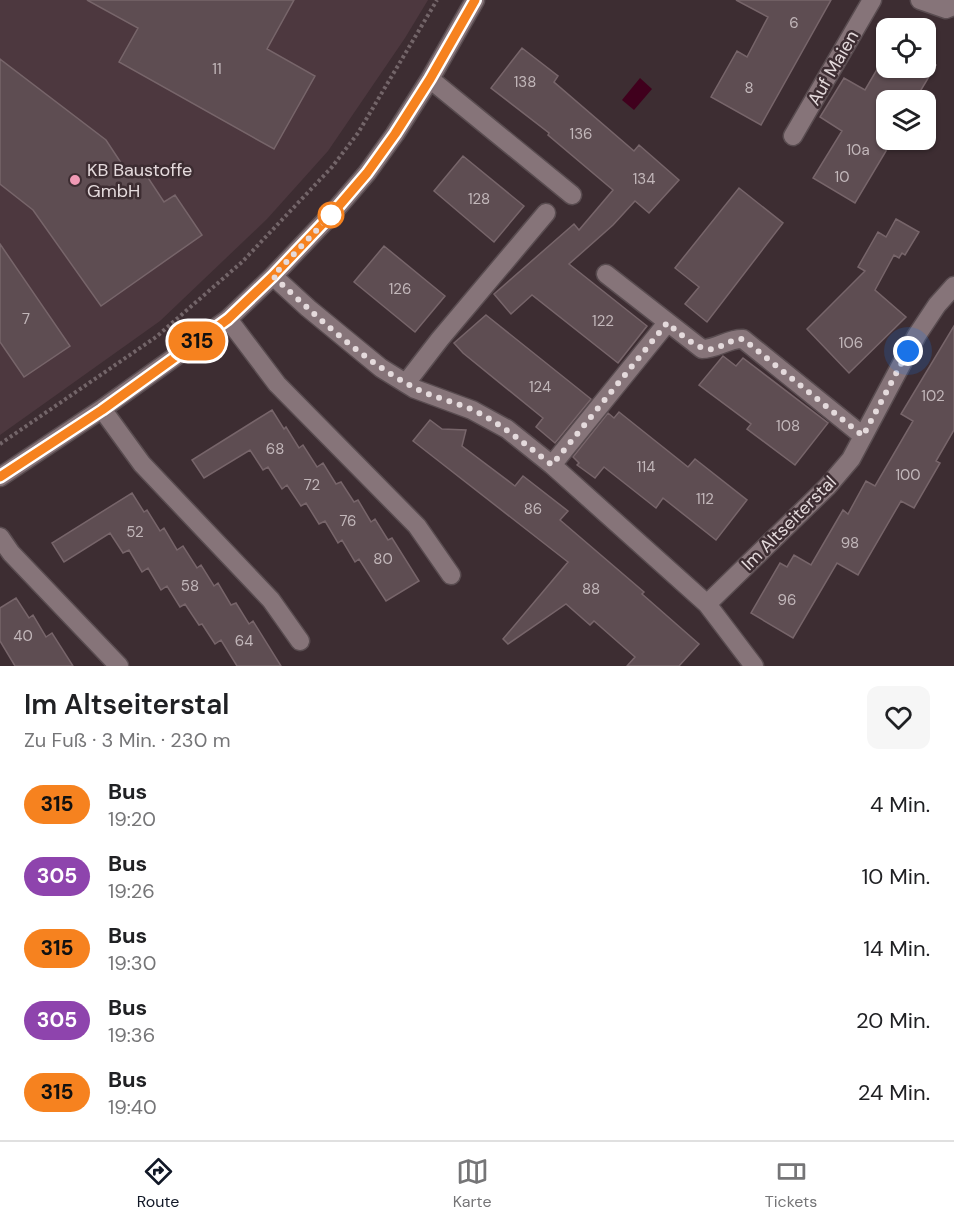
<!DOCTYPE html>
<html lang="de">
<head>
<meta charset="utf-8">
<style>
  :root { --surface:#fff; --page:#f6f6f6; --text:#202124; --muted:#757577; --line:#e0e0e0; --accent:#111827 }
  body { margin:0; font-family:"DM Sans",sans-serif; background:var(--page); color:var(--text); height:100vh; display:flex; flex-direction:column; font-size:22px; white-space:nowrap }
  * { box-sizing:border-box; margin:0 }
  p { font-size:20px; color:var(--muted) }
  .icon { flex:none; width:33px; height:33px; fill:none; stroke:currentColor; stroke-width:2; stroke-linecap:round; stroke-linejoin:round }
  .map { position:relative; height:666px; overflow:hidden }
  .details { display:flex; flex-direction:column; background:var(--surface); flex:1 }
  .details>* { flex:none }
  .badge { padding:0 12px; border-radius:20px; font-size:21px; line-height:39px }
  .fabs { position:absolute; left:876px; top:18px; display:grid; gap:12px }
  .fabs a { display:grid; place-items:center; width:60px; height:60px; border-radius:12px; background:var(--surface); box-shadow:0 2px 4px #0004; font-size:30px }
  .you { position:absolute; width:30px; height:30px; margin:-15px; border:4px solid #fff; border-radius:50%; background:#1a73e8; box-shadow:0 0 0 9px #1a73e833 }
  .map>.badge { position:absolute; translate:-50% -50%; box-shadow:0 0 0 3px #fff }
  .round { display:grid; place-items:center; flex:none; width:63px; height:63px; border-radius:12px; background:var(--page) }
  .overview { display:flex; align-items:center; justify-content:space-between; height:102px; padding:0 24px }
  h1 { font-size:28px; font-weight:600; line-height:45px }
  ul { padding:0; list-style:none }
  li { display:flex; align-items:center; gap:18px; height:72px; padding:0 24px }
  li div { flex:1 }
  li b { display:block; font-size:22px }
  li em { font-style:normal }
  li .badge { min-width:66px; font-weight:700; text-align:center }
  .tabs { display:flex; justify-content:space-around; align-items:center; height:84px; border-top:2px solid var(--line); background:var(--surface); font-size:16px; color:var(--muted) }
  .tabs a { display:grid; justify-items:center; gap:3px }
  .tabs .on { color:var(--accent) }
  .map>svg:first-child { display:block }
  .built { fill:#4d383f }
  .water { fill:#40001d }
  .building { fill:#5e4d52; stroke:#77656a; stroke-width:1.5 }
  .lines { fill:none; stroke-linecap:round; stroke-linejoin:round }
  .minor-casing { stroke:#594c50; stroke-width:21 }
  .path { stroke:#736569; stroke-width:4; stroke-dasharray:3 3; stroke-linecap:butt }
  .minor { stroke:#867479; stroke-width:18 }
  .line-casing { stroke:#fff; stroke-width:14 }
  .line { stroke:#f6821f; stroke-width:9 }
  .walk { stroke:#e4dadc; stroke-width:6; stroke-dasharray:0 10.8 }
  .poi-dot { fill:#f09ab5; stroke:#3d2d32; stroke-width:2 }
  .stop-dot { fill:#fff; stroke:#f6821f; stroke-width:3 }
  .labels { text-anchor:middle; stroke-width:5; stroke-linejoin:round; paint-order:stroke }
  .number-label { font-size:15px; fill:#c2b7ba }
  .street-label { font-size:18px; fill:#e4dadc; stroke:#3d2d32 }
  .poi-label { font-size:18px; fill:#e4dadc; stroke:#3d2d32; text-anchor:start }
</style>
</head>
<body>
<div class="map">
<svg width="954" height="666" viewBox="0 0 954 666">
  <rect width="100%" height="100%" fill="#3d2d32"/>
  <path class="built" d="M0 0H428L405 38 328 151 267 219 160 321 0 435Z"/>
  <path class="water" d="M640 78 652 89 634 110 622 100Z"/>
  <path class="building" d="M87 0H294L267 49 315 76 274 149 119 62 138 28Z
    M736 0H831L761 125 711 97 737 51 747 57 768 17Z
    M522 48 558 76 554 82 634 151 639 145 679 180 649 213 635 201 613 225 569 264 647 326 618 363 532 295 511 314 494 294 574 224 579 230 613 190 548 135 549 133 491 88Z
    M886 54V68H926V59L936 65 915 100H886V151L855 203 813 178 842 131 820 117 844 78 865 90Z
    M0 59 106 140 129 175 141 167 164 202 175 195 202 235 101 306 33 210 0 184Z
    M463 156 524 206 494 242 434 191Z
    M739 188 783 223 707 322 685 304 699 287 675 268Z
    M896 219 919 232 905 255 902 253 899 258 894 255 875 290 906 317 849 373 807 329 865 271 858 267 878 232 886 237Z
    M0 244 70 346 24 377 0 342Z
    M384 246 445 296 415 332 354 282Z
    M486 315 591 399 555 443 536 427 543 418 463 353 454 343Z
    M954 326V430L936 461 940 463 914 508 901 501 858 575 837 563 793 638 751 613 780 563 787 567 794 555 811 565 843 510 848 514 866 481 875 486 913 421 901 414Z
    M723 356 736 366 743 358 828 423 795 465 747 429 751 424 699 385Z
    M272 410 284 429 286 427 299 448 303 445 317 467 323 463 336 484 341 482 354 502 358 500 371 522 375 519 388 540 392 538 419 581 386 601 359 559 355 562 342 540 338 543 325 521 319 524 306 503 301 506 287 485 282 489 268 467 263 470 250 450 204 478 192 460Z
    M619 412 688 467 695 459 747 500 716 540 663 498 656 508 604 467 595 478 577 465 579 463 573 457 608 413 614 418Z
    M430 420 442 429 466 430 462 446 515 486 523 476 568 511 560 520 644 592 642 594 699 644 679 666H627L635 657 594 621 590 625 566 604 508 644 503 639 568 562 413 441Z
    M132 493 144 512 147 510 160 531 164 528 177 550 183 546 197 568 201 565 214 586 218 583 231 605 236 603 249 624 253 621 281 666H237L221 640 215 644 202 624 199 625 185 604 180 607 167 586 161 590 148 568 142 572 129 550 123 553 110 533 64 562 52 543Z
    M16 598 29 618 33 615 46 637 52 633 73 666H15L0 641V608Z"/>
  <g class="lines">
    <defs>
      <path id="minor" d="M920 0 946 9 954 6
        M430 79 572 195
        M793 136 872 0
        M606 274 702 349C717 349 729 338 743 339L863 436
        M273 276 308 308 381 368 415 389 472 410 507 429 552 465 707 604 754 666
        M228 319 277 384 417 526 451 575
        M406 383 440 339 546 213
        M102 409 142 464 271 600 300 641
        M552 465 667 323
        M0 477 102 409 228 319 273 276 331 215 367 173 395 134 430 79 475 0
        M0 537 11 553 119 666
        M707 604 828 486 851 459 917 335 937 305 954 286"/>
    </defs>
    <use href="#minor" class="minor-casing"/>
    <path class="path" d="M0 444 156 337 242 262 332 167 358 133 437 0"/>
    <use href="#minor" class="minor"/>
  </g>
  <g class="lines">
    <defs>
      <path id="line" d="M0 477 102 410 228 319 273 276 331 215 367 173 395 134 430 79 475 0"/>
    </defs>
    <use href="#line" class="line-casing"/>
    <use href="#line" class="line"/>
    <path class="walk" d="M331 215 273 276C315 315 362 360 413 387 431 397 453 401 473 410 502 424 526 445 552 465L667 323C677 331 699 352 712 349 723 347 731 339 743 339L863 436 908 351"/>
  </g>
  <circle class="poi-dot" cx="75" cy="180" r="6"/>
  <circle class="stop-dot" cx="331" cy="215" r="12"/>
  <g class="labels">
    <g class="number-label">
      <text x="794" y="28">6</text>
      <text x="217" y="74">11</text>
      <text x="525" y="87">138</text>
      <text x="749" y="93">8</text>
      <text x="581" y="139">136</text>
      <text x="858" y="155">10a</text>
      <text x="842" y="182">10</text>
      <text x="644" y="184">134</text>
      <text x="479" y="204">128</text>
      <text x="400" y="294">126</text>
      <text x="26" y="324">7</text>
      <text x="603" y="326">122</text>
      <text x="851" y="348">106</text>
      <text x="540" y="392">124</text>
      <text x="933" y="401">102</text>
      <text x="788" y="431">108</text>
      <text x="275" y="454">68</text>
      <text x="646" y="472">114</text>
      <text x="908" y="480">100</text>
      <text x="312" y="490">72</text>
      <text x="705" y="504">112</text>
      <text x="533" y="514">86</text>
      <text x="348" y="526">76</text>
      <text x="135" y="537">52</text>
      <text x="850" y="548">98</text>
      <text x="383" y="564">80</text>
      <text x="190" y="591">58</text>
      <text x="591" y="594">88</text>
      <text x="787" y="605">96</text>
      <text x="23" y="641">40</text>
      <text x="244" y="646">64</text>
    </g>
    <g class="street-label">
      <text transform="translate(833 68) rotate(-60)" y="6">Auf Maien</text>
      <text transform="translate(789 523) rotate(-45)" y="6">Im Altseiterstal</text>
    </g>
    <g class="poi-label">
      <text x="87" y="176">KB Baustoffe<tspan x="87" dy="21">GmbH</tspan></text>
    </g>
  </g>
</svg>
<div class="fabs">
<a><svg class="icon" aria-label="locate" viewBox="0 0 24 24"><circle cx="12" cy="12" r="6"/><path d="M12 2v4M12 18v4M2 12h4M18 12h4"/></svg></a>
<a><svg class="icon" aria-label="layers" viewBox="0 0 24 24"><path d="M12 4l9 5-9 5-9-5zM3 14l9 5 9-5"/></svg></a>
</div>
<div class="you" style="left:908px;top:351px"></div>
<b class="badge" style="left:197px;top:341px;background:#f6821f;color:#111">315</b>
</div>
<section class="details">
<div class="overview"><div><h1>Im Altseiterstal</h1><p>Zu Fuß · 3 Min. · 230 m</p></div><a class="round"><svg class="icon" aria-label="heart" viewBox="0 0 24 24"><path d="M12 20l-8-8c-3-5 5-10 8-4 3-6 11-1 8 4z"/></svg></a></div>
<ul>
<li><span class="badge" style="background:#f6821f;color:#111">315</span><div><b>Bus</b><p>19:20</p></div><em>4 Min.</em></li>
<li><span class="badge" style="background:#8e44ad;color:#fff">305</span><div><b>Bus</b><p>19:26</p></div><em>10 Min.</em></li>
<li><span class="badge" style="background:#f6821f;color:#111">315</span><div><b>Bus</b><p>19:30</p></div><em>14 Min.</em></li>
<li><span class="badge" style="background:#8e44ad;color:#fff">305</span><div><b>Bus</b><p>19:36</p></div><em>20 Min.</em></li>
<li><span class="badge" style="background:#f6821f;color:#111">315</span><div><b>Bus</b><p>19:40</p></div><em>24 Min.</em></li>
</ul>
</section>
<nav class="tabs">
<a class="on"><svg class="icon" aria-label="directions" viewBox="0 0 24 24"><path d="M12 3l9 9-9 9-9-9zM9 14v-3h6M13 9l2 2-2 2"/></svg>Route</a>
<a><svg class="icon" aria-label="map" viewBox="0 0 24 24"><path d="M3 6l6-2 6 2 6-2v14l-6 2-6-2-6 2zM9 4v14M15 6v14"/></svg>Karte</a>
<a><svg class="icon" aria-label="tickets" viewBox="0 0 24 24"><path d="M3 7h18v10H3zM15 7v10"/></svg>Tickets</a>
</nav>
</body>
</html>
